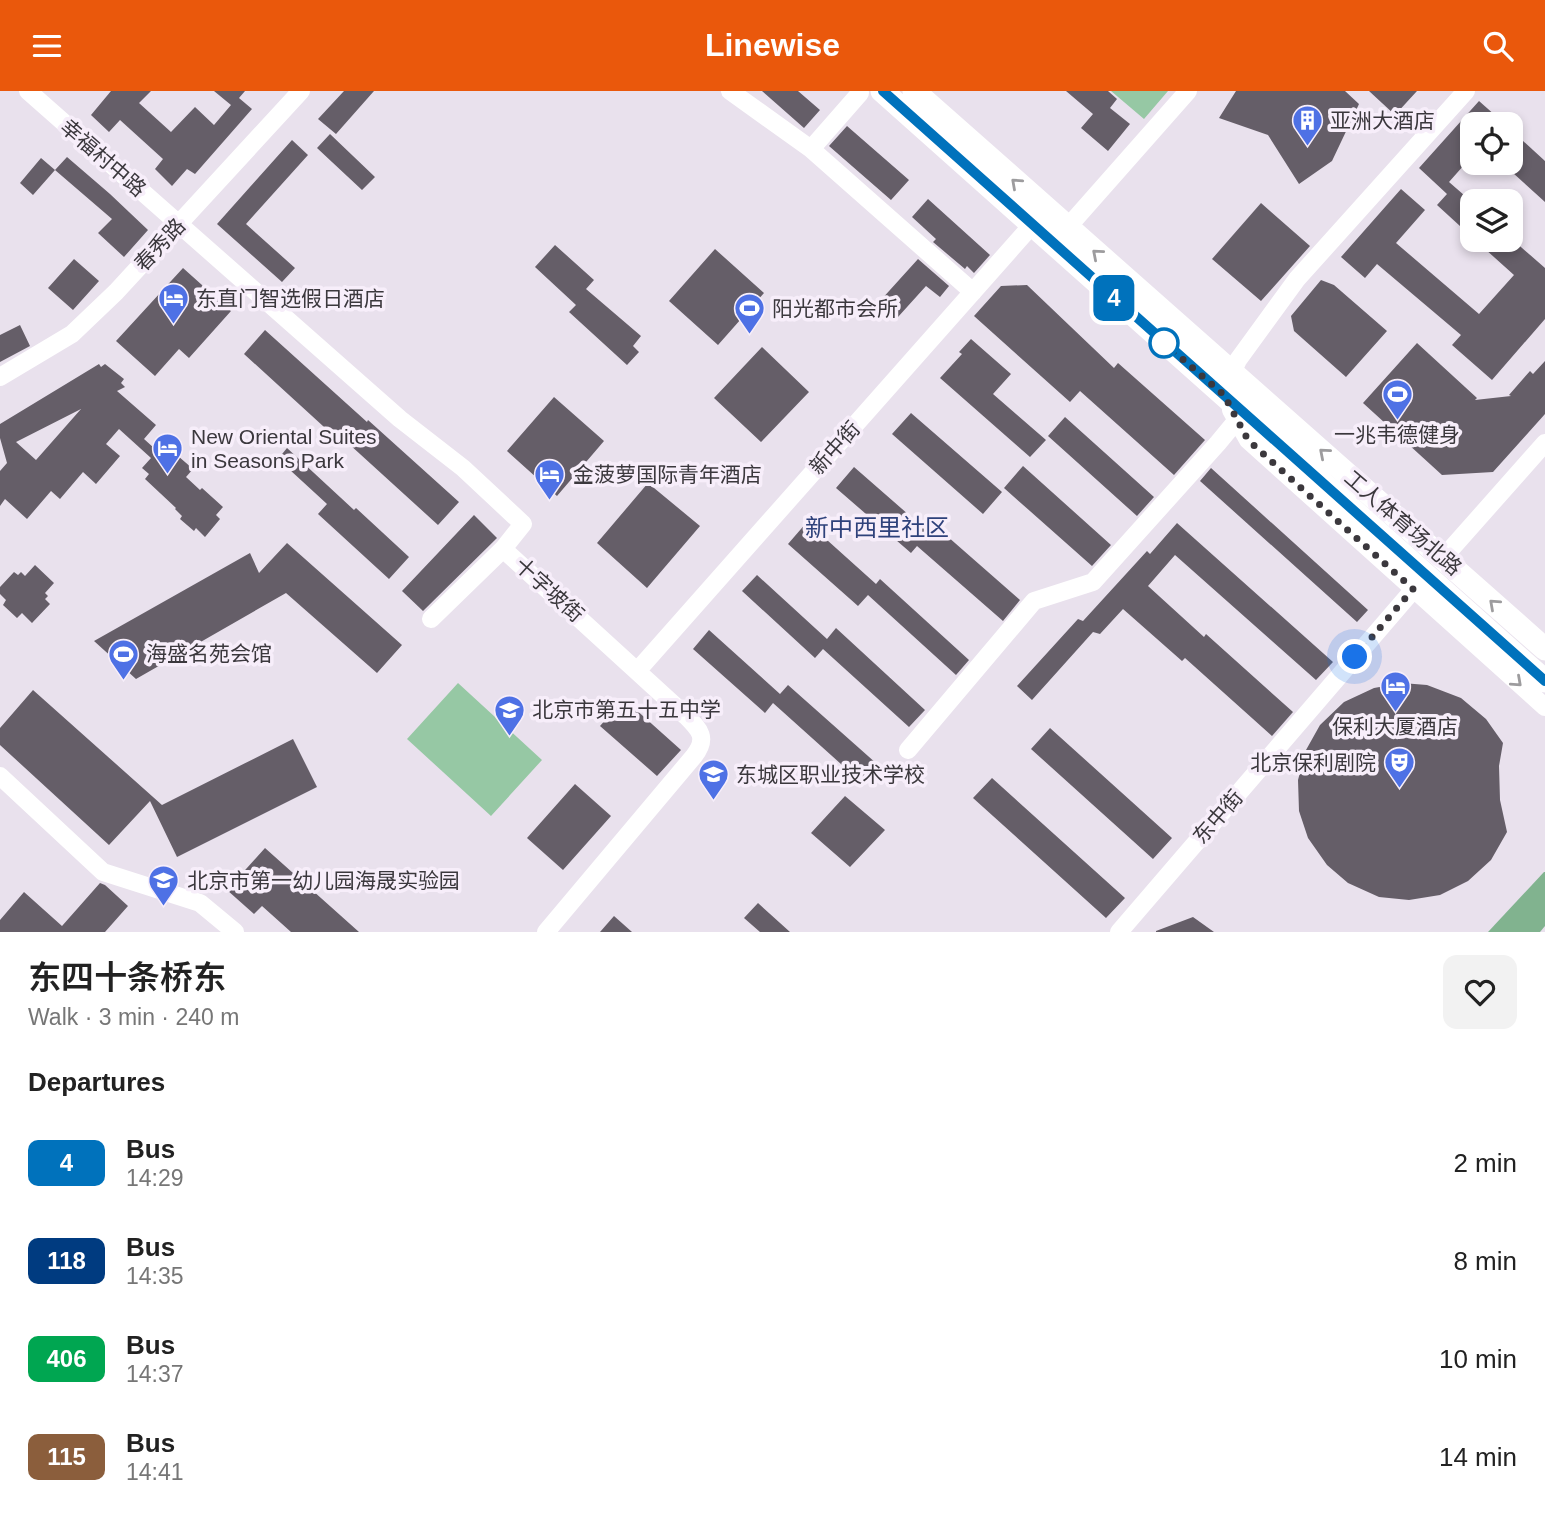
<!DOCTYPE html>
<html lang="en">
<head>
<meta charset="utf-8">
<style>
  :root { --surface:#fff; --page:#f2f2f2; --text:#222; --muted:#767676; --accent:#ea580c }
  body { margin:0; font-family:Arial,"Noto Sans SC",sans-serif; background:var(--page); color:var(--text); height:100vh; display:flex; flex-direction:column; font-size:26px; white-space:nowrap }
  * { box-sizing:border-box; margin:0 }
  p { font-size:23px; color:var(--muted) }
  .icon { flex:none; width:38px; height:38px; fill:none; stroke:currentColor; stroke-width:2; stroke-linecap:round; stroke-linejoin:round }
  .map { position:relative; height:841px; overflow:hidden }
  .side { display:flex; flex-direction:column; background:var(--surface); flex:1 }
  .side>* { flex:none }
  .badge { padding:0 14px; border-radius:10px; font-size:24px; line-height:46px }
  .fabs { position:absolute; left:1460px; top:21px; display:grid; gap:14px }
  .fabs a { display:grid; place-items:center; width:63px; height:63px; border-radius:14px; background:var(--surface); box-shadow:0 4px 10px #0003; font-size:35px }
  .you { position:absolute; width:35px; height:35px; margin:-18px; border:5px solid #fff; border-radius:50%; background:#1a73e8; box-shadow:0 0 0 10px #1a73e833 }
  .map>.badge { position:absolute; translate:-50% -50%; box-shadow:0 0 0 4px #fff }
  h2 { padding:0 28px; font-size:26px; line-height:63px }
  .round { display:grid; place-items:center; flex:none; width:74px; height:74px; border-radius:14px; background:var(--page) }
  .headline { display:flex; align-items:center; justify-content:space-between; height:119px; padding:0 28px }
  h1 { font-size:33px; font-weight:600; line-height:52px }
  ul { padding:0; list-style:none }
  li { display:flex; align-items:center; gap:21px; height:98px; padding:0 28px }
  li div { flex:1 }
  li b { display:block; font-size:26px }
  li em { font-style:normal }
  li .badge { min-width:77px; font-weight:700; text-align:center }
  header { display:flex; justify-content:space-between; align-items:center; height:91px; padding:0 28px; background:var(--accent); color:#fff; font-size:32px; font-weight:600 }
  .map>svg:first-child { display:block }
  .green { fill:#96c8a4 }
  .forest { fill:#81b38f }
  .building { fill:#655e68; fill-rule:evenodd }
  .lines { fill:none; stroke-linecap:round; stroke-linejoin:round }
  .minor { stroke:#fff; stroke-width:18 }
  .major { stroke:#fff; stroke-width:23 }
  .oneway { stroke:#9d9c9e }
  .line-casing { stroke:#fff; stroke-width:16 }
  .line { stroke:#0072bc; stroke-width:10 }
  .walk { stroke:#3b383d; stroke-width:7; stroke-dasharray:0 12.6 }
  .stop-dot { fill:#fff; stroke:#0072bc; stroke-width:3.5 }
  .labels { text-anchor:middle; stroke-width:7; stroke-linejoin:round; paint-order:stroke }
  .poi-label { font-size:21px; fill:#3b383d; stroke:#f7eefa; text-anchor:start }
  .street-label { font-size:21px; fill:#3b383d; stroke:#f7eefa }
  .quarter-label { font-size:24px; fill:#2f427b; stroke:#f7eefa }
</style>
</head>
<body>
<header><svg class="icon" aria-label="menu" viewBox="0 0 24 24"><path d="M4 6h16M4 12h16M4 18h16"/></svg>Linewise<svg class="icon" aria-label="search" viewBox="0 0 24 24"><circle cx="10" cy="10" r="6"/><path d="M15 15l6 6"/></svg></header>
<div class="map">
<svg width="1545" height="841" viewBox="0 0 1545 841">
  <rect width="100%" height="100%" fill="#e9e1ed"/>
  <path class="green" d="M1111 0H1168L1144 28Z
    M458 592 542 669 491 725 407 648Z"/>
  <path class="forest" d="M1544 781H1545V835L1540 841H1488Z"/>
  <path class="building" d="M111 0H151L139 12 171 41 195 16 214 34 231 14 214 0H245L239 7 252 18 195 83 187 78 172 95 155 78 163 68 120 29 109 41 91 24Z
    M344 0H374L336 43 318 28Z
    M762 0H798L820 19 804 37Z
    M1066 0H1108L1117 8 1110 17 1130 33 1108 60 1081 37 1093 23Z
    M1236 0H1345L1359 13 1332 70 1299 93 1268 44 1219 27Z
    M1369 0H1417L1395 24Z
    M1479 10 1505 33H1472V65L1449 91 1472 111V146L1437 114 1447 103 1419 77Z
    M847 35 909 89 891 109 829 55Z
    M1510 38 1545 70V111L1502 72H1510Z
    M330 43 375 86 362 99 317 57Z
    M292 49 308 64 246 133 295 177 282 191 217 133Z
    M67 66 110 103 148 139 124 166 98 142 112 128 55 79Z
    M41 67 55 79 33 104 20 92Z
    M1401 98 1425 119 1396 152 1479 223 1514 184 1475 149H1513L1545 177V228L1492 289 1452 254 1461 244 1377 173 1365 187 1341 166Z
    M928 108 990 164 974 182 967 175 965 178 933 151 936 148 912 126Z
    M1261 112 1310 155 1261 210 1212 168Z
    M555 154 594 189 586 198 641 245 633 255 639 261 627 274 569 221 576 214 535 176Z
    M715 158 764 202 718 254 669 210Z
    M74 168 99 190 73 219 48 197Z
    M918 168 949 195 940 206 926 195 898 226 880 210Z
    M183 177 231 220 189 267 179 258 155 285 116 250Z
    M1321 189 1334 194 1387 240 1346 286 1294 240 1291 225Z
    M1027 194 1114 277 1118 272 1205 349 1174 384 1080 300 1070 311 974 225 1001 195Z
    M20 234 30 255 0 271V244Z
    M265 239 367 331 368 329 459 411 438 434 338 343 335 346 244 263Z
    M971 248 1011 283 993 303 1046 349 1030 366 940 287 962 263 959 261Z
    M1417 252 1477 307 1475 309 1511 305 1509 304 1530 280 1533 283 1545 270V323L1493 381 1442 384 1363 312Z
    M762 256 809 301 761 351 714 307Z
    M99 273 101 276 105 273 124 288 121 292 125 296 117 300 156 334 144 348 164 366 170 358 193 378 186 386 200 399 202 397 223 416 216 424 220 428 205 446 196 437 194 440 180 428 182 425 175 418 176 417 145 388 149 383 142 377 151 367 119 338 106 353 120 365 96 393 83 381 60 408 51 400 27 428 5 408 0 415V380L7 372 0 347V333ZM81 318 36 369 16 351Z
    M554 306 604 350 557 405 507 360Z
    M911 322 1002 401 983 423 892 343Z
    M1065 326 1154 406 1137 425 1048 345Z
    M287 357 354 419 356 417 409 466 389 488 318 423 327 413 278 368Z
    M1023 375 1111 454 1092 475 1004 397Z
    M854 376 925 438 931 431 1020 509 1003 530 917 455 911 462 836 397Z
    M1211 377 1368 519 1357 531 1200 390Z
    M648 392 700 435 647 497 597 452Z
    M474 424 497 447 423 520 402 500Z
    M807 431 876 493 880 488 969 569 956 584 868 504 858 515 788 453Z
    M1177 432 1333 571 1316 589 1175 464 1148 495 1204 546 1206 543 1293 621 1272 645 1185 567 1182 570 1123 518 1100 543 1093 541 1032 609 1017 595 1078 528 1083 530 1147 460 1150 463Z
    M287 452 402 554 377 582 286 502 136 588 94 550 250 462 259 482Z
    M35 474 54 492 45 502 48 505 45 508 50 513 32 532 22 522 17 527 3 514 6 509 0 503V496L14 481 18 484 21 481 25 485Z
    M757 484 827 548 836 537 925 619 909 636 823 558 815 567 742 500Z
    M709 539 780 603 788 594 877 673 861 691 773 612 765 622 693 558Z
    M1402 592 1427 594 1461 607 1486 628 1503 652 1499 675 1500 709 1507 741 1491 769 1468 790 1440 804 1409 809 1379 806 1348 792 1327 774 1308 747 1299 720 1298 689 1306 659 1320 634 1344 611 1374 597Z
    M33 599 162 714 293 648 317 696 177 766 150 710 109 754 0 654V637Z
    M624 608 681 659 657 685 600 635Z
    M1050 637 1172 747 1153 768 1031 658Z
    M992 687 1125 807 1106 827 973 707Z
    M575 693 611 725 563 779 527 747Z
    M845 705 885 739 850 776 811 742Z
    M265 757 359 841H291L262 815 254 823 227 799Z
    M100 792 105 794 128 815 105 841H0V829L24 801 62 835Z
    M758 812 790 841H760L744 827Z
    M614 825 632 841H600Z
    M1193 826 1214 841H1156V840Z"/>
  <g class="lines">
    <path class="minor" d="M28 0 400 328 463 377 523 433 503 458 431 528
      M730 0 811 58 860 2
      M811 58 973 201
      M1067 137 1188 0
      M1232 282 1238 269 1297 188 1466 0
      M0 286 72 243 116 201 301 0
      M1231 319 1248 349 1545 616
      M503 458 686 625C700 639 708 647 694 665L546 841
      M1443 467 1545 352
      M638 579 1032 134
      M908 659 1034 510 1093 491 1218 352 1237 329
      M0 685 103 781 200 812 235 841
      M1119 841 1426 484"/>
    <path class="major" d="M882 0 1545 590
      M914 0 1545 558"/>
  </g>
  <defs><path id="oneway-chevron" d="M-2-3.5L2.5 0L-2 3.5" fill="none" stroke-width="1.6" stroke-linecap="round" stroke-linejoin="round" transform="scale(1.75)"/></defs>
  <g class="oneway">
    <use href="#oneway-chevron" transform="translate(1016 92) rotate(-138)"/>
    <use href="#oneway-chevron" transform="translate(1097 163) rotate(-139)"/>
    <use href="#oneway-chevron" transform="translate(1324 362) rotate(-139)"/>
    <use href="#oneway-chevron" transform="translate(1494 513) rotate(-138)"/>
    <use href="#oneway-chevron" transform="translate(1517 591) rotate(42)"/>
  </g>
  <g class="lines">
    <defs>
      <path id="line" d="M883 0 1545 590"/>
    </defs>
    <use href="#line" class="line-casing"/>
    <use href="#line" class="line"/>
    <path class="walk" d="M1164 252 1224 304 1248 349 1413 498 1355 566"/>
  </g>
  <defs>
    <symbol id="building-pin" viewBox="-11 -11 22 30"><path d="M0 17L-7.5 6A9.5 9.5 0 1 1 7.5 6Z" fill="#4e71e5" stroke="#f7eefa"/><path d="M-4-6H4V6H1V3H-1V6H-4ZM-2.5-4.3h1.7v1.8h-1.7ZM.8-4.3h1.7v1.8H.8ZM-2.5-1h1.7V.8h-1.7ZM.8-1h1.7V.8H.8Z" fill="#fff"/></symbol>
    <symbol id="hotel-pin" viewBox="-11 -11 22 30"><path d="M0 17L-7.5 6A9.5 9.5 0 1 1 7.5 6Z" fill="#4e71e5" stroke="#f7eefa"/><path d="M-6-4.5h1.5V1H6V5H4.5V3h-9V5H-6ZM-4 0a1.8 1.8 0 1 1 3.6 0ZM.5 0V-2.5h3Q6-2.5 6 0Z" fill="#fff"/></symbol>
    <symbol id="stadium-pin" viewBox="-11 -11 22 30"><path d="M0 17L-7.5 6A9.5 9.5 0 1 1 7.5 6Z" fill="#4e71e5" stroke="#f7eefa"/><path d="M0-5a6.5 5 0 1 0 0 10a6.5 5 0 1 0 0-10ZM-3.5-1.8h7v3.6h-7Z" fill="#fff"/></symbol>
    <symbol id="school-pin" viewBox="-11 -11 22 30"><path d="M0 17L-7.5 6A9.5 9.5 0 1 1 7.5 6Z" fill="#4e71e5" stroke="#f7eefa"/><path d="M0-5L7-2L0 1L-7-2ZM-4 1L0 2.5L4 1V4Q0 6-4 4Z" fill="#fff"/></symbol>
    <symbol id="theatre-pin" viewBox="-11 -11 22 30"><path d="M0 17L-7.5 6A9.5 9.5 0 1 1 7.5 6Z" fill="#4e71e5" stroke="#f7eefa"/><path d="M-5-5.5Q0-4 5-5.5V0Q5 5 0 6Q-5 5-5 0ZM-3.3-2.5H-1v1.5H-3.3ZM1-2.5H3.3v1.5H1ZM-2.8 1Q0 5.5 2.8 1Z" fill="#fff"/></symbol>
  </defs>
  <g fill-rule="evenodd">
    <use href="#building-pin" x="1290" y="12" width="35" height="47"/>
    <use href="#hotel-pin" x="156" y="190" width="35" height="47"/>
    <use href="#stadium-pin" x="732" y="200" width="35" height="47"/>
    <use href="#stadium-pin" x="1380" y="286" width="35" height="47"/>
    <use href="#hotel-pin" x="150" y="340" width="35" height="47"/>
    <use href="#hotel-pin" x="532" y="366" width="35" height="47"/>
    <use href="#stadium-pin" x="106" y="546" width="35" height="47"/>
    <use href="#hotel-pin" x="1378" y="578" width="35" height="47"/>
    <use href="#school-pin" x="492" y="602" width="35" height="47"/>
    <use href="#theatre-pin" x="1382" y="654" width="35" height="47"/>
    <use href="#school-pin" x="696" y="666" width="35" height="47"/>
    <use href="#school-pin" x="146" y="772" width="35" height="47"/>
  </g>
  <circle class="stop-dot" cx="1164" cy="252" r="14"/>
  <g class="labels">
    <g class="poi-label">
      <text x="1330" y="37">亚洲大酒店</text>
      <text x="196" y="215">东直门智选假日酒店</text>
      <text x="772" y="225">阳光都市会所</text>
      <text x="1397" y="351" text-anchor="middle">一兆韦德健身</text>
      <text x="191" y="353">New Oriental Suites<tspan x="191" dy="24">in Seasons Park</tspan></text>
      <text x="573" y="391">金菠萝国际青年酒店</text>
      <text x="146" y="570">海盛名苑会馆</text>
      <text x="532" y="626">北京市第五十五中学</text>
      <text x="1395" y="643" text-anchor="middle">保利大厦酒店</text>
      <text x="1376" y="679" text-anchor="end">北京保利剧院</text>
      <text x="736" y="691">东城区职业技术学校</text>
      <text x="187" y="797">北京市第一幼儿园海晟实验园</text>
    </g>
    <g class="street-label">
      <text transform="translate(103 67) rotate(41)" y="7">幸福村中路</text>
      <text transform="translate(160 154) rotate(-47)" y="7">春秀路</text>
      <text transform="translate(835 357) rotate(-48)" y="7">新中街</text>
      <text transform="translate(1403 432) rotate(41)" y="7">工人体育场北路</text>
      <text transform="translate(549 499) rotate(42)" y="7">十字坡街</text>
      <text transform="translate(1218 726) rotate(-49)" y="7">东中街</text>
    </g>
    <g class="quarter-label">
      <text x="877" y="445">新中西里社区</text>
    </g>
  </g>
</svg>
<div class="fabs">
<a><svg class="icon" aria-label="locate" viewBox="0 0 24 24"><circle cx="12" cy="12" r="6"/><path d="M12 2v4M12 18v4M2 12h4M18 12h4"/></svg></a>
<a><svg class="icon" aria-label="layers" viewBox="0 0 24 24"><path d="M12 4l9 5-9 5-9-5zM3 14l9 5 9-5"/></svg></a>
</div>
<div class="you" style="left:1355px;top:566px"></div>
<b class="badge" style="left:1114px;top:207px;background:#0072bc;color:#fff">4</b>
</div>
<section class="side">
<div class="headline"><div><h1>东四十条桥东</h1><p>Walk · 3 min · 240 m</p></div><a class="round"><svg class="icon" aria-label="heart" viewBox="0 0 24 24"><path d="M12 20l-8-8c-3-5 5-10 8-4 3-6 11-1 8 4z"/></svg></a></div>
<h2>Departures</h2>
<ul>
<li><span class="badge" style="background:#0072bc;color:#fff">4</span><div><b>Bus</b><p>14:29</p></div><em>2 min</em></li>
<li><span class="badge" style="background:#003b80;color:#fff">118</span><div><b>Bus</b><p>14:35</p></div><em>8 min</em></li>
<li><span class="badge" style="background:#00a651;color:#fff">406</span><div><b>Bus</b><p>14:37</p></div><em>10 min</em></li>
<li><span class="badge" style="background:#8b5e3c;color:#fff">115</span><div><b>Bus</b><p>14:41</p></div><em>14 min</em></li>
</ul>
</section>
</body>
</html>
